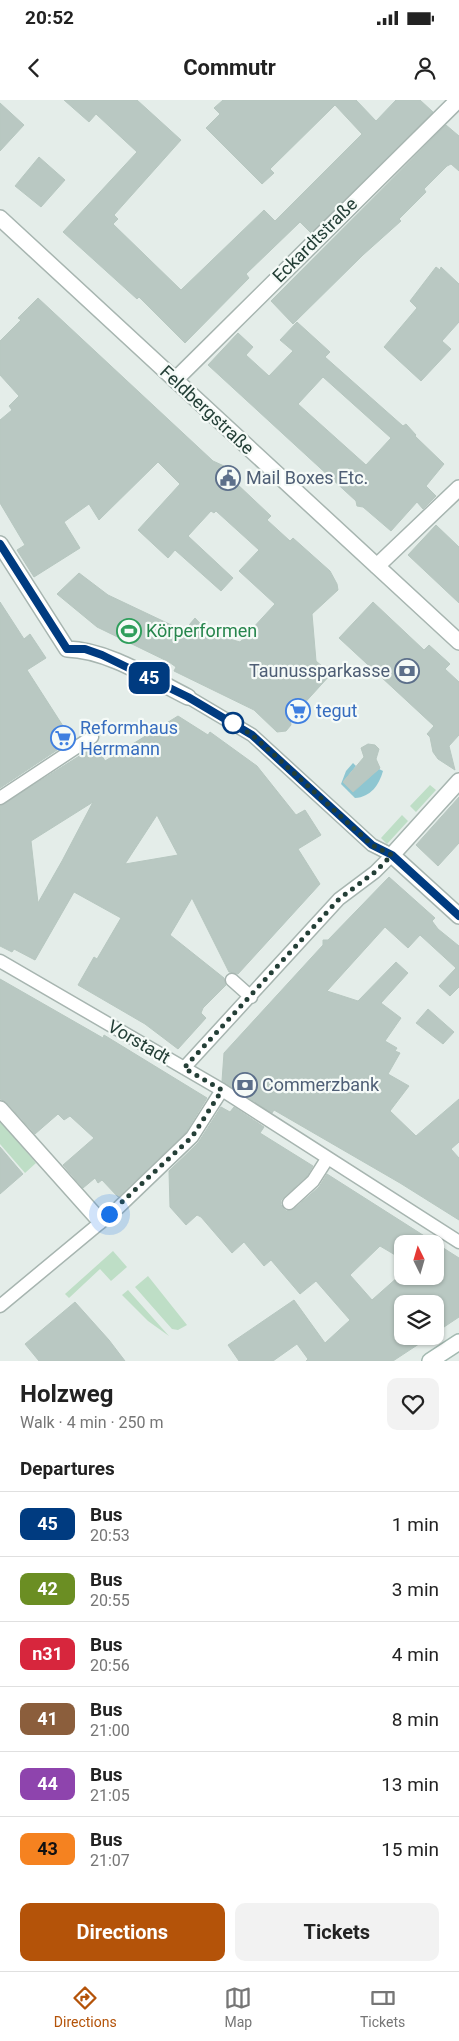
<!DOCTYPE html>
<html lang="en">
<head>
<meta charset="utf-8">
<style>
  :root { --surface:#fff; --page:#f2f2f2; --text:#222; --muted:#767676; --line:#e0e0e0; --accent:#b45309 }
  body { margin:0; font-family:Roboto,sans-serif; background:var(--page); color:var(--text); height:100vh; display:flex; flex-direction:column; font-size:19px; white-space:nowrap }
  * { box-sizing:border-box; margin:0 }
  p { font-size:16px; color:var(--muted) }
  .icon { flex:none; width:28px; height:28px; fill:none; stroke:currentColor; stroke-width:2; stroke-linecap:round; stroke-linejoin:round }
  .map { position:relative; height:1261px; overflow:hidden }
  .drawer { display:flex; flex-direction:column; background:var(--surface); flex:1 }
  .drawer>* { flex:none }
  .badge { padding:0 10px; border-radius:8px; font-size:18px; line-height:32px }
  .needle { width:32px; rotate:355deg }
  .controls { position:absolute; left:394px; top:1135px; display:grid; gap:10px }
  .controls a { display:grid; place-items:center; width:50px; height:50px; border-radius:10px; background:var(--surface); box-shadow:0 1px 4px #0004; font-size:25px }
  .you { position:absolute; width:25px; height:25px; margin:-12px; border:4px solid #fff; border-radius:50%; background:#1a73e8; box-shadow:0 0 0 8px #1a73e833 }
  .map>.badge { position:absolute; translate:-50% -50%; box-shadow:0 0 0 2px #fff }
  h2 { padding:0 20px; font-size:19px; line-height:45px }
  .round { display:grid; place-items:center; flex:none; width:52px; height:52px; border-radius:10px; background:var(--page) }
  .head { display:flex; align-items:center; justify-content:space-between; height:85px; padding:0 20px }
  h1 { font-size:24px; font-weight:700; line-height:38px }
  .action { display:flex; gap:10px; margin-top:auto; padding:10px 20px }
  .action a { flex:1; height:58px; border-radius:10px; background:var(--accent); color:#fff; font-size:20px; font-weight:700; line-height:58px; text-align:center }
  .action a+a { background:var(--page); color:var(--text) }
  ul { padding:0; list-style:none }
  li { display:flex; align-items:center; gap:15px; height:65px; padding:0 20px; border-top:1px solid var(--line) }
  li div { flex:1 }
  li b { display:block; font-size:19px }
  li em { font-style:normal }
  li .badge { min-width:55px; font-weight:700; text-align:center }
  .status { display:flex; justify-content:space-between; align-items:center; height:35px; padding:0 25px; background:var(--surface); direction:ltr }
  .status svg { height:14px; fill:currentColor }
  header { display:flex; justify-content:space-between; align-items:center; height:65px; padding:0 20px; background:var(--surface); font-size:22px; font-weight:700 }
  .dock { display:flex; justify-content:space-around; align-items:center; height:70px; border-top:1px solid var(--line); background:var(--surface); font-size:14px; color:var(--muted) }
  .dock a { display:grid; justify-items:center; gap:2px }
  .dock .on { color:var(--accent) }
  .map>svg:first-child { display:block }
  .green { fill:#bedec6 }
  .water { fill:#8ec6d1 }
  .building { fill:#b9c8c2; stroke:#b7c7c0; fill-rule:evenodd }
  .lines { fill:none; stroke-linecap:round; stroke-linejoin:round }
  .pedestrian-casing { stroke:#a7b5b0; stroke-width:15 }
  .minor-casing { stroke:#a7b5b0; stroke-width:18 }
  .tertiary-casing { stroke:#a7b5b0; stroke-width:18 }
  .secondary-casing { stroke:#a3b9b1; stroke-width:18 }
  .pedestrian { stroke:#fff; stroke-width:12 }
  .minor { stroke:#fff; stroke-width:15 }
  .tertiary { stroke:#fff; stroke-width:15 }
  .secondary { stroke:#fff; stroke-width:15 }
  .line-casing { stroke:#fff; stroke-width:11 }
  .line { stroke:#003b80; stroke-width:8 }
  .walk { stroke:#243f37; stroke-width:5; stroke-dasharray:0 9 }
  .stop-dot { fill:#fff; stroke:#003b80; stroke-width:2.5 }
  .labels { text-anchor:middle; stroke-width:4.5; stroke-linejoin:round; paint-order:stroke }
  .street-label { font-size:18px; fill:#243f37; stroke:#f5faf7 }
  .service-label { font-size:18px; fill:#4e5e75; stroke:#f5faf7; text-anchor:start }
  .leisure-label { font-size:18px; fill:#27864d; stroke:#f5faf7; text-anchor:start }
  .shop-label { font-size:18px; fill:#366cbe; stroke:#f5faf7; text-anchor:start }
</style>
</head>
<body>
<div class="status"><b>20:52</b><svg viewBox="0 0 49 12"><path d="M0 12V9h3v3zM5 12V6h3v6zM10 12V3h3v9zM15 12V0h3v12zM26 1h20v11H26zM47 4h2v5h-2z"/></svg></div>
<header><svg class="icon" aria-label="back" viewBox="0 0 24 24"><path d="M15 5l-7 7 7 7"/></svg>Commutr<svg class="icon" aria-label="person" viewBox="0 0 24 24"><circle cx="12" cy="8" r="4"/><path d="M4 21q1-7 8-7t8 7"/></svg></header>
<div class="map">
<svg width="459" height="1261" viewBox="0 0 459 1261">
  <rect width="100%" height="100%" fill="#e4ede9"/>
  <path class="green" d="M430 685 436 690 416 712 410 706Z
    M402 715 408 721 387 744 381 738Z
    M0 1021 36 1063 25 1073 0 1044Z
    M113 1151 127 1167 111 1181 100 1169 69 1198 65 1194Z
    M148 1176 187 1225 178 1230 172 1229 135 1187Z
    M128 1190 169 1236 148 1221 122 1195Z"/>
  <path class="water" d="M353 663 356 666 343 682 353 691 379 669 383 671C379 685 371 697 355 698L341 684 346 671Z"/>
  <path class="building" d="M64 0H137L181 40 114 115 118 119 113 124 181 190 264 110 275 121 362 34 335 5 270 69 274 73 262 84 206 28 220 14 214 8 223 0H356L376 21 396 0H420L433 12 311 133 300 122 272 149 246 174 249 178 185 243 139 197 137 199 63 132 137 52 96 14 89 22Z
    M0 3 24 25 0 51Z
    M446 25 459 36V71L451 64 447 66 424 89 426 92 399 119 401 121 363 155 293 224 271 201Z
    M39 57 65 80 41 107 15 86Z
    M436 167 440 170 441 167 459 184V222L442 241 451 249 421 281 384 247 417 208 410 201Z
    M38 198 213 361 224 366 236 383 271 416 267 420 290 441 293 438 330 471 337 484 338 490 312 514 316 561 331 574 290 619 291 625 286 631 277 632 254 610 174 571 176 567 169 562 97 527 57 494 79 473 108 495 184 531 195 518 209 533 240 542 275 504 239 471 259 450 216 411 214 413 211 411 188 436 233 478 221 491 175 450 168 458 138 430 180 384 158 362 99 420 89 404 64 422 80 448 34 477 17 450 25 445 0 403V320L12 310 9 306 19 296 0 275V241L21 220 18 218Z
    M297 222 330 252 325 257 403 326 406 324 416 335 415 336 444 364 426 386 436 396 423 409 417 402 391 431 363 407 357 406 356 401 208 265 238 233 253 247 246 255 269 276 293 251 280 240ZM323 277 391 338 366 365 298 304Z
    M436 425 459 447V503L408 455Z
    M0 502 24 539 30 534 46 558 27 570 72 640 0 688Z
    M373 502 424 550 429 545 450 564 445 569 459 582V635L449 646 455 670 438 659 433 652 430 637 427 634 434 626 339 538Z
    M178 616 208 635 210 632 257 666 296 715 305 710 321 735 298 749 320 784 238 874 229 872 192 798 170 835 224 878 226 885 203 908 201 913 206 918 178 949 145 924 78 885 94 857 97 859 121 818 74 792 35 860 14 849 12 852 0 846V706L92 648 94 651 98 649 105 661ZM93 702 62 761 38 803 31 741ZM157 715 178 755 125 764Z
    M368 644 375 645 379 649 376 659 380 668 353 692 343 682 364 657 361 648Z
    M459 697V743L438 766 416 745Z
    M389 777 435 818 432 821 438 829 459 846V887L450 896 439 886 456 868 420 835 408 848 385 827 327 891 358 901 396 862 408 873 381 903 401 918 385 941 397 948 395 951 400 953 388 974 409 986 390 1011 416 1036 459 999V1042L451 1049 459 1058V1120L400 1083 274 1010 272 1013 222 981 224 953 323 845V840H328Z
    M0 879 103 938 104 935 207 998 186 1032 118 1097 102 1080 98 1083 95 1078 83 1088 63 1065 94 1038 70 1016 64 1020 58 1014 35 1034 7 1003 0 999Z
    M428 909 454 932 443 944 416 923Z
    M221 1007 230 1012 234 1007 264 1027 260 1033 313 1066 307 1076 281 1100V1105L286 1111 294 1109 319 1087 327 1074 459 1158V1217L435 1233V1204H402V1236H431L393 1261H306L308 1259 297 1244 273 1261H239L228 1245 294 1200 325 1243 350 1220 316 1181 300 1194 271 1160 264 1166 244 1142 232 1153 201 1117 197 1115 186 1125 170 1107 169 1071 198 1043ZM402 1144H435V1176H399L372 1200 350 1175 380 1146 402 1159Z
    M0 1047 23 1074 0 1094Z
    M75 1202 109 1240 125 1261H39L25 1244Z"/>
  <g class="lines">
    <defs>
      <path id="pedestrian" d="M0 698 92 637
        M0 861 222 990 459 1142
        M232 880 251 897
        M184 968 339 799 375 772 392 755 372 745 252 635 188 597
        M289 1103 313 1081 327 1059
        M0 1206 118 1108 192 1037 222 990"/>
      <path id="minor" d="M175 280 456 2
        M0 444 67 549C108 550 152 579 188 597
        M377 466 459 388
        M459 681 392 755 459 816
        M0 1009 100 1121"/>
      <path id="tertiary" d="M0 118 459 542"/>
      <path id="secondary" d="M430 1261 459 1242"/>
    </defs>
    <use href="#pedestrian" class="pedestrian-casing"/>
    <use href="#minor" class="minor-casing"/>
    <use href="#tertiary" class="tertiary-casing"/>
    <use href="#secondary" class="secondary-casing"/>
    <use href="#pedestrian" class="pedestrian"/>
    <use href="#minor" class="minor"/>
    <use href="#tertiary" class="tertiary"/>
    <use href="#secondary" class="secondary"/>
  </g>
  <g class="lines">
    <defs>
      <path id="line" d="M0 444 67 549H85L102 555 188 597 252 635 372 745 392 755 459 816"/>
    </defs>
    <use href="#line" class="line-casing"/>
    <use href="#line" class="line"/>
    <path class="walk" d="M109 1114 192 1037 222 990 184 968 339 799 375 772 392 755 372 745 271 652 252 635 233 623"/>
  </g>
  <defs>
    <symbol id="civic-ring" viewBox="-11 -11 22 22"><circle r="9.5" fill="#f5faf7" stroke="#5c6f8a" stroke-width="1.5"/><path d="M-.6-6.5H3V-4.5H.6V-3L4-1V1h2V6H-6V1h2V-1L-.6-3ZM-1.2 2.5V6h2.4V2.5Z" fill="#5c6f8a"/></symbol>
    <symbol id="stadium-ring" viewBox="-11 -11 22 22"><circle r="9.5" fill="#f5faf7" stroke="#2e9e5b" stroke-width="1.5"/><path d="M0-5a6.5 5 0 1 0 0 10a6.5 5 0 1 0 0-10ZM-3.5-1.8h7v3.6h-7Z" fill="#2e9e5b"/></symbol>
    <symbol id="bank-ring" viewBox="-11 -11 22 22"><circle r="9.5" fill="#f5faf7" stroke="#5c6f8a" stroke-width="1.5"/><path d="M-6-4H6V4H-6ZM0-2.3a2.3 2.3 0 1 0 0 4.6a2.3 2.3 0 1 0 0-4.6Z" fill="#5c6f8a"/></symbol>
    <symbol id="supermarket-ring" viewBox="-11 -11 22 22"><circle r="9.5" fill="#f5faf7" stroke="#3f7fe0" stroke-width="1.5"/><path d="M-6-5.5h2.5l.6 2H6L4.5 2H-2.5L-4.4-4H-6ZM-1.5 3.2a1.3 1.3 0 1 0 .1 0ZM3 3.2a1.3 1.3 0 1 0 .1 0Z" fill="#3f7fe0"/></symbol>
  </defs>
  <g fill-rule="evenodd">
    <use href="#civic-ring" x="214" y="364" width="28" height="28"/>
    <use href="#stadium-ring" x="115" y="517" width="28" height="28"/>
    <use href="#bank-ring" x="393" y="557" width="28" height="28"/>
    <use href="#supermarket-ring" x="284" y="597" width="28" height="28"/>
    <use href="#supermarket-ring" x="49" y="624" width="28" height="28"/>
    <use href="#bank-ring" x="231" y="971" width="28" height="28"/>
  </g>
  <circle class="stop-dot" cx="233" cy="623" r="10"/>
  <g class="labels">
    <g class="street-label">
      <text transform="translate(315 140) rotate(-45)" y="6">Eckardtstraße</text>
      <text transform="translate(207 310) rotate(43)" y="6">Feldbergstraße</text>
      <text transform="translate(139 942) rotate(30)" y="6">Vorstadt</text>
    </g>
    <g class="service-label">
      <text x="246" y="384">Mail Boxes Etc.</text>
      <text x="390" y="577" text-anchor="end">Taunussparkasse</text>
      <text x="262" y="991">Commerzbank</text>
    </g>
    <g class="leisure-label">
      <text x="146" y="537">Körperformen</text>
    </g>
    <g class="shop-label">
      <text x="316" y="617">tegut</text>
      <text x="80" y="634">Reformhaus<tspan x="80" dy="21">Herrmann</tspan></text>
    </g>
  </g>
</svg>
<div class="controls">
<a><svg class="needle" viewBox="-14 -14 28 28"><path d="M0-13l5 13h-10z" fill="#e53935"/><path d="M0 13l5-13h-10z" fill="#767676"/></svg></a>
<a><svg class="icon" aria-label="layers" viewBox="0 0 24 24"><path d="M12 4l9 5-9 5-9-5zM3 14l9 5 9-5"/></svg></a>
</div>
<div class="you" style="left:109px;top:1114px"></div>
<b class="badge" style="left:149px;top:578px;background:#003b80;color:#fff">45</b>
</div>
<section class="drawer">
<div class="head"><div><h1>Holzweg</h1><p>Walk · 4 min · 250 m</p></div><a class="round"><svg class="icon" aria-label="heart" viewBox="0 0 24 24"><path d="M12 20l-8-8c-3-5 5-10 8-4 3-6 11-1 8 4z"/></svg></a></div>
<h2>Departures</h2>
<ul>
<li><span class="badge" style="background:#003b80;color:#fff">45</span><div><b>Bus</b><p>20:53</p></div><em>1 min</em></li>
<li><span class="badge" style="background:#6b8e23;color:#fff">42</span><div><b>Bus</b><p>20:55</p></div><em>3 min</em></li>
<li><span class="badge" style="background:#d7263d;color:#fff">n31</span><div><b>Bus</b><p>20:56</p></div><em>4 min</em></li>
<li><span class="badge" style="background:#8b5e3c;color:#fff">41</span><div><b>Bus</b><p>21:00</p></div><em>8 min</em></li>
<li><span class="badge" style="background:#8e44ad;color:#fff">44</span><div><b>Bus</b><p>21:05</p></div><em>13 min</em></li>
<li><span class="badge" style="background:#f58220;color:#111">43</span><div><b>Bus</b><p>21:07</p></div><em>15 min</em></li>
</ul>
<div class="action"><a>Directions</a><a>Tickets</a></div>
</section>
<nav class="dock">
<a class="on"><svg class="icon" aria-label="directions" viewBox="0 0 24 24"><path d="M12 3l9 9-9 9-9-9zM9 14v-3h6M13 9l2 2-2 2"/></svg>Directions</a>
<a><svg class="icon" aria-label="map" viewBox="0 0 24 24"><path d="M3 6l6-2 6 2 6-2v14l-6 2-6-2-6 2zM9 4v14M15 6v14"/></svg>Map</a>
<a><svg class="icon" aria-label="tickets" viewBox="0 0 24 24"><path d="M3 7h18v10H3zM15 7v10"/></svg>Tickets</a>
</nav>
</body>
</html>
